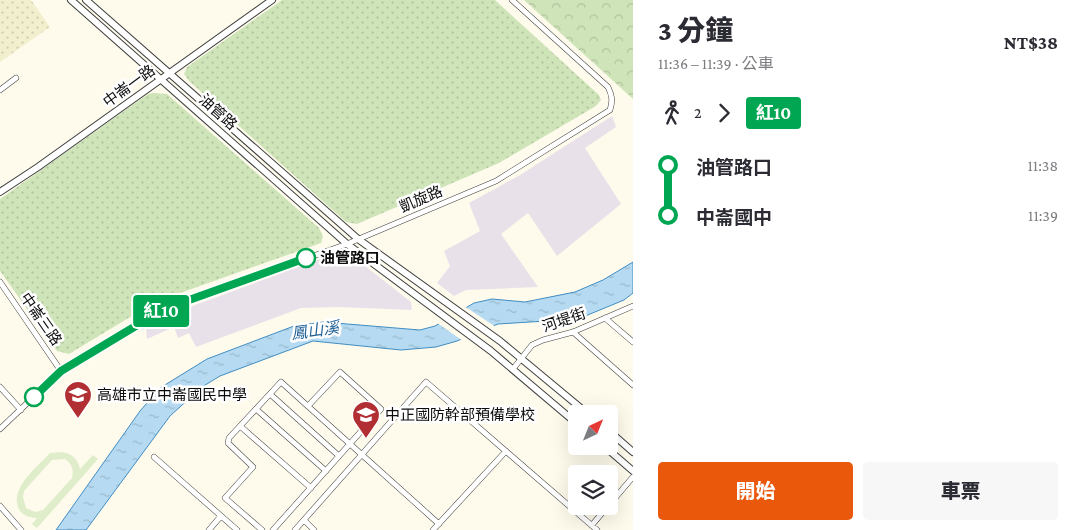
<!DOCTYPE html>
<html lang="zh-TW">
<head>
<meta charset="utf-8">
<style>
  :root { --surface:#fff; --page:#f7f7f7; --text:#2b2b33; --muted:#7c7c81; --accent:#ea580c }
  body { margin:0; font-family:"Crimson Pro","Noto Sans TC",serif; background:var(--page); color:var(--text); height:100vh; display:flex; flex-direction:column; font-size:19px; white-space:nowrap }
  * { box-sizing:border-box; margin:0 }
  p { font-size:16px; color:var(--muted) }
  .icon { flex:none; width:28px; height:28px; fill:none; stroke:currentColor; stroke-width:2; stroke-linecap:round; stroke-linejoin:round }
  .map { position:relative; flex:1; overflow:hidden }
  .sheet { display:flex; flex-direction:column; background:var(--surface); width:450px }
  .sheet>* { flex:none }
  .badge { padding:0 10px; border-radius:4px; font-size:18px; line-height:32px }
  .needle { width:32px; rotate:43deg }
  .tools { position:absolute; left:568px; top:405px; display:grid; gap:10px }
  .tools a { display:grid; place-items:center; width:50px; height:50px; border-radius:5px; background:var(--surface); box-shadow:0 5px 20px #0002; font-size:25px }
  .map>.badge { position:absolute; translate:-50% -50%; box-shadow:0 0 0 2px #fff }
  .legs { display:flex; align-items:center; gap:8px; height:55px; padding:0 25px; font-size:16px }
  .legs p { margin-inline-start:auto }
  .overview { display:flex; align-items:center; justify-content:space-between; height:85px; padding:0 25px }
  h1 { font-size:28px; font-weight:800; line-height:38px }
  .cta { display:flex; gap:10px; margin-top:auto; padding:10px 25px }
  .cta a { flex:1; height:58px; border-radius:5px; background:var(--accent); color:#fff; font-size:20px; font-weight:800; line-height:58px; text-align:center }
  .cta a+a { background:var(--page); color:var(--text) }
  ul { padding:0 25px; list-style:none }
  li { display:flex; align-items:center; gap:18px; height:50px; font-size:19px }
  li i { display:grid; place-items:center; width:8px; height:100%; margin:0 6px; background:currentColor }
  li i::after { content:''; width:12px; height:12px; margin:-6px; border:4px solid; border-radius:50%; background:var(--surface) }
  li p { margin-inline-start:auto }
  li:first-child i { background:linear-gradient(#0000 50%,currentColor 0) }
  li:last-child i { background:linear-gradient(currentColor 50%,#0000 0) }
  main { display:flex; flex:1; min-height:0 }
  .map>svg:first-child { display:block }
  .industrial { fill:#e9e1ea }
  .farmland { fill:url(#farmland-dots) }
  .grass { fill:url(#grass-dots) }
  .park { fill:url(#park-crowns) }
  .pitch { fill:#e0edca; fill-rule:evenodd }
  .water { fill:url(#water-ripples); stroke:#418dc3 }
  .pier { fill:#fefbec }
  .lines { fill:none; stroke-linecap:round; stroke-linejoin:round }
  .minor-casing { stroke:#3f3f3f; stroke-width:6 }
  .tertiary-casing { stroke:#3f3f3f; stroke-width:8 }
  .minor { stroke:#fff; stroke-width:5 }
  .tertiary { stroke:#fff; stroke-width:6 }
  .line-1-casing { stroke:#fff; stroke-width:11 }
  .line-1 { stroke:#00a651; stroke-width:8 }
  .stop-1-dot { fill:#fff; stroke:#00a651; stroke-width:2.5 }
  .labels { text-anchor:middle; stroke-width:5; stroke-linejoin:round; paint-order:stroke }
  .street-label { font-size:15px; fill:#0c0c0c; stroke:#fff }
  .stop-label { font-size:15px; font-weight:bold; fill:#0c0c0c; stroke:#fff; text-anchor:start }
  .poi-label { font-size:15px; fill:#0c0c0c; stroke:#fff; text-anchor:start }
  .water-label { font-size:16px; font-style:italic; fill:#1f5f94; stroke:#fff }
</style>
</head>
<body>
<main>
<div class="map">
<svg width="633" height="530" viewBox="0 0 633 530">
  <defs>
    <pattern id="farmland-dots" width="8" height="8" patternUnits="userSpaceOnUse" patternTransform="scale(1.25)"><rect width="8" height="8" fill="#f2efce"/><path d="M2 2h.1M6 6h.1" fill="none" stroke="#ceccb0" stroke-width="1.8" stroke-linecap="round"/></pattern>
    <pattern id="grass-dots" width="8" height="8" patternUnits="userSpaceOnUse" patternTransform="scale(1.25)"><rect width="8" height="8" fill="#cfe5b9"/><path d="M2 2h.1M6 6h.1" fill="none" stroke="#b1c39e" stroke-width="1.8" stroke-linecap="round"/></pattern>
    <pattern id="park-crowns" width="20" height="18" patternUnits="userSpaceOnUse" patternTransform="scale(1.25)"><rect width="20" height="18" fill="#cfe5b9"/><path d="M2 6a3 3 0 1 1 6 0M12 15a3 3 0 1 1 6 0" fill="none" stroke="#b1c39e"/></pattern>
    <pattern id="water-ripples" width="26" height="14" patternUnits="userSpaceOnUse" patternTransform="scale(1.25)"><rect width="26" height="14" fill="#b5daf1"/><path d="M2 4q2-2 4 0t4 0M15 11q2-2 4 0t4 0" fill="none" stroke="#9abacd"/></pattern>
  </defs>
  <rect width="100%" height="100%" fill="#fefbec"/>
  <path class="industrial" d="M612 116 616 127 585 148 621 204 557 256 528 213 501 234 538 287 466 290 454 296 437 283 450 266 444 251 480 231 469 203 520 175Z
    M346 251 411 302 412 310 338 307 301 308 196 347 189 333 178 338 174 327 147 339 146 327 176 312 334 254Z"/>
  <path class="farmland" d="M0 0H31L50 27 0 62Z"/>
  <path class="grass" d="M282 0H495L599 95 601 100 596 106 499 163 357 224 346 222 189 81 184 74 187 67Z
    M155 93 167 94 319 228 323 236 321 243 155 302 69 354 57 351 0 271V199L148 94Z"/>
  <path class="park" d="M524 0H633V99Z"/>
  <path class="pitch" d="M62 452C72 454 78 459 80 469L93 455 98 459 37 528 32 524 37 518C31 518 24 516 20 511 7 490 37 467 50 453ZM65 459C72 464 74 470 72 478L43 510 35 512 26 508 23 497 24 491 52 460Z"/>
  <path class="water" d="M633 262V293L624 300 578 319 498 324 457 341 436 347 401 350 313 341 220 376 202 387 170 416 86 530H56L140 411 160 388 207 359 294 326 323 322 420 330 435 326 474 303 492 299 525 302 575 292 603 280Z"/>
  <path class="pier" d="M464 306 496 327 463 341 436 322Z"/>
  <g class="lines">
    <defs>
      <path id="minor" d="M0 90 16 78
        M0 282 61 371
        M605 318 633 342
        M573 332 633 385
        M513 369 532 345 543 340 573 332 633 306
        M0 387 21 410
        M270 394 339 456
        M256 409 326 471
        M240 426 311 488
        M0 429 61 371 164 309 347 244 496 181 610 110C613 101 612 95 608 87L512 0
        M154 457 237 530
        M609 505 633 477
        M0 506 21 530
        M304 520 314 530
        M592 525 608 506
        M209 530 221 516
        M262 530 225 498 253 467 228 443 229 438 281 382 439 524
        M273 530 381 409 340 372 308 406
        M295 530 426 382 597 530
        M433 530 506 451"/>
      <path id="tertiary" d="M71 0 347 244 491 351 576 423
        M86 0 358 239 500 341 588 414
        M0 192 38 167 272 0
        M609 431 633 452
        M604 446 633 471"/>
    </defs>
    <use href="#minor" class="minor-casing"/>
    <use href="#tertiary" class="tertiary-casing"/>
    <use href="#minor" class="minor"/>
    <use href="#tertiary" class="tertiary"/>
  </g>
  <g class="lines">
    <defs>
      <path id="line-1" d="M34 397 61 371 164 309 306 258"/>
    </defs>
    <use href="#line-1" class="line-1-casing"/>
    <use href="#line-1" class="line-1"/>
  </g>
  <defs>
    <symbol id="school-pin" viewBox="-11 -11 22 30"><path d="M0 17L-7.5 6A9.5 9.5 0 1 1 7.5 6Z" fill="#b12e32" stroke="#fff"/><path d="M0-5L7-2L0 1L-7-2ZM-4 1L0 2.5L4 1V4Q0 6-4 4Z" fill="#fff"/></symbol>
  </defs>
  <g fill-rule="evenodd">
    <use href="#school-pin" x="62" y="379" width="32" height="43"/>
    <use href="#school-pin" x="350" y="399" width="32" height="43"/>
  </g>
  <g class="stop-1-dot">
    <circle cx="306" cy="258" r="9"/>
    <circle cx="34" cy="397" r="9"/>
  </g>
  <g class="labels">
    <g class="street-label">
      <text transform="translate(129 86) rotate(-36)" y="5">中崙一路</text>
      <text transform="translate(218 112) rotate(42)" y="5">油管路</text>
      <text transform="translate(421 199) rotate(-23)" y="5">凱旋路</text>
      <text transform="translate(41 319) rotate(55)" y="5">中崙三路</text>
      <text transform="translate(564 320) rotate(-19)" y="5">河堤街</text>
    </g>
    <g class="stop-label">
      <text x="320" y="263">油管路口</text>
    </g>
    <g class="poi-label">
      <text x="97" y="400">高雄市立中崙國民中學</text>
      <text x="385" y="420">中正國防幹部預備學校</text>
    </g>
    <g class="water-label">
      <text transform="translate(315 330) rotate(-8)" y="6">鳳山溪</text>
    </g>
  </g>
</svg>
<div class="tools">
<a><svg class="needle" viewBox="-14 -14 28 28"><path d="M0-13l5 13h-10z" fill="#e53935"/><path d="M0 13l5-13h-10z" fill="#7c7c81"/></svg></a>
<a><svg class="icon" aria-label="layers" viewBox="0 0 24 24"><path d="M12 4l9 5-9 5-9-5zM3 14l9 5 9-5"/></svg></a>
</div>
<b class="badge" style="left:161px;top:311px;background:#00a651;color:#fff">紅10</b>
</div>
<section class="sheet">
<div class="overview"><div><h1>3 分鐘</h1><p>11:36 – 11:39 · 公車</p></div><b>NT$38</b></div>
<div class="legs"><svg class="icon" aria-label="walk" viewBox="0 0 24 24"><circle cx="13" cy="4" r="2"/><path d="M13 8l-2 6 4 7M11 14l-3 7M7 12l3-4h3l4 4"/></svg>2<svg class="icon" aria-label="forward" viewBox="0 0 24 24"><path d="M9 5l7 7-7 7"/></svg><b class="badge" style="background:#00a651;color:#fff">紅10</b></div>
<ul>
<li><i style="color:#00a651"></i><b>油管路口</b><p>11:38</p></li>
<li><i style="color:#00a651"></i><b>中崙國中</b><p>11:39</p></li>
</ul>
<div class="cta"><a>開始</a><a>車票</a></div>
</section>
</main>
</body>
</html>
